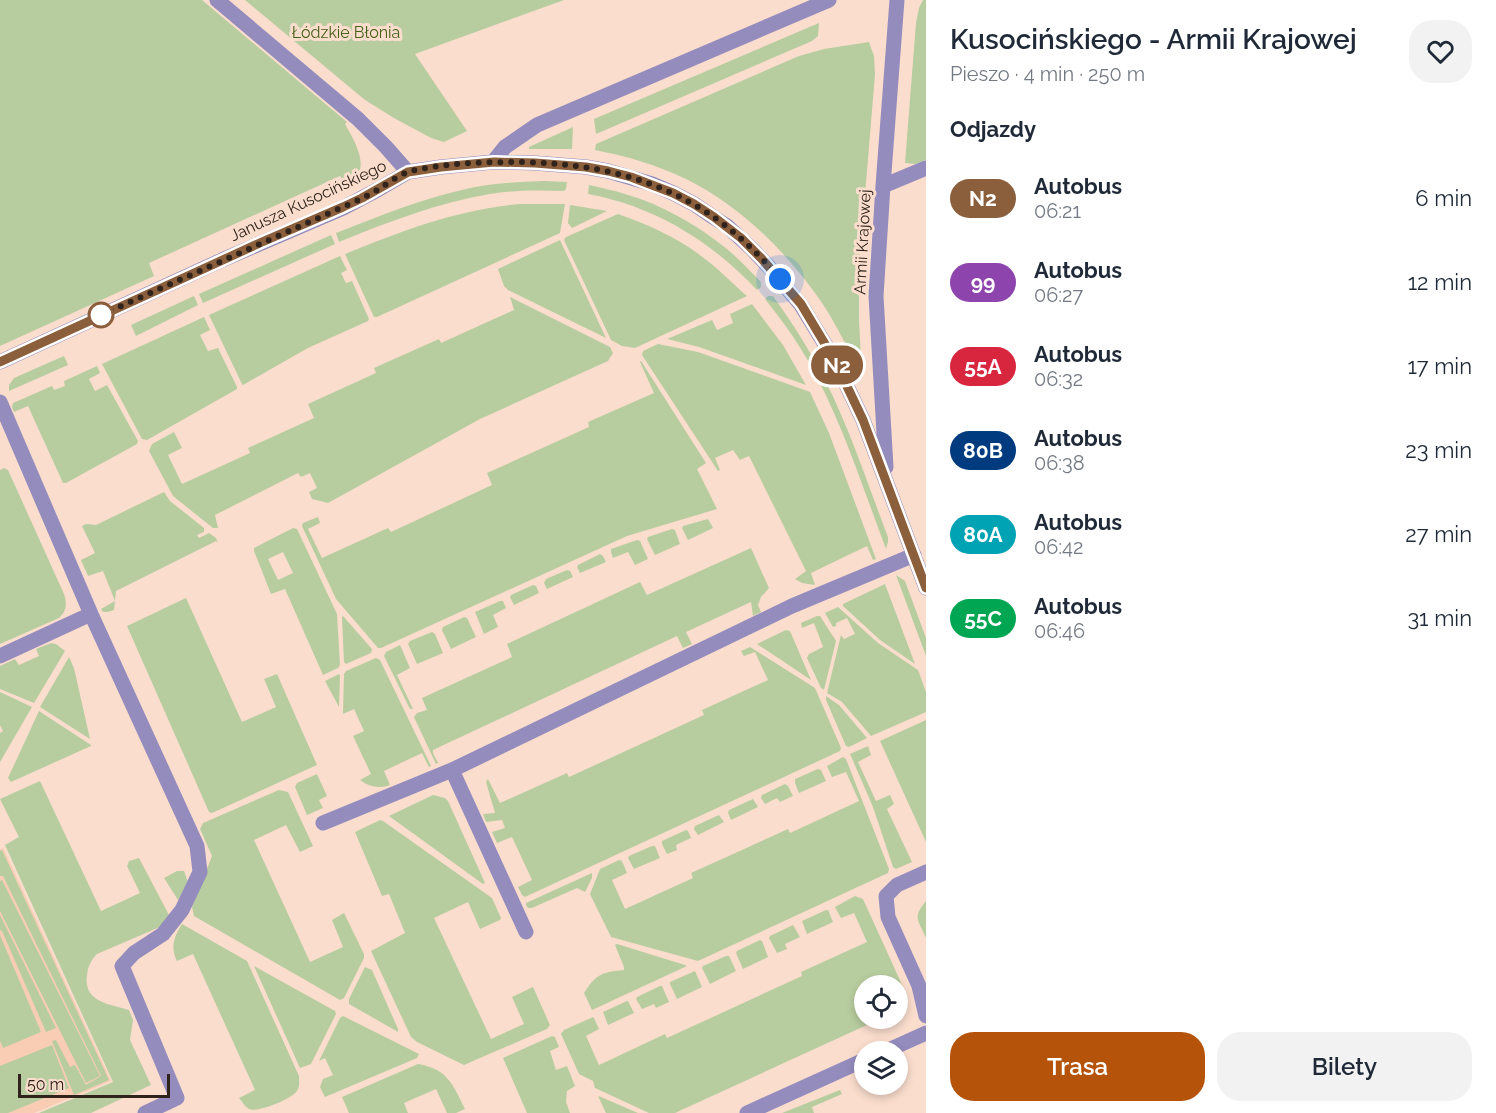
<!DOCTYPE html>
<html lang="pl">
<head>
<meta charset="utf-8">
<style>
  :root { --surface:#fff; --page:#f2f2f3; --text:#1f2937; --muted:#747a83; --accent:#b45309 }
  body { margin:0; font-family:Raleway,sans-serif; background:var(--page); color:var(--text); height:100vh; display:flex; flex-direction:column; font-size:22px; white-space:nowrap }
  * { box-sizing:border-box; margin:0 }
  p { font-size:20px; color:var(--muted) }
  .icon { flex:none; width:33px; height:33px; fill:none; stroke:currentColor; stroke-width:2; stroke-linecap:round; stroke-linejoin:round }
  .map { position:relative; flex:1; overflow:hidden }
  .drawer { display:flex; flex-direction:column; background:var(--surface); width:570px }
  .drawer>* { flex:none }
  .badge { padding:0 12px; border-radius:20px; font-size:21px; line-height:39px }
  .fabs { position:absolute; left:854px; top:975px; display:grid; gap:12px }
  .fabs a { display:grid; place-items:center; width:54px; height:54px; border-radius:50%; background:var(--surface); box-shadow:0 3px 9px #0003; font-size:30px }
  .scale { position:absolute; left:18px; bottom:15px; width:152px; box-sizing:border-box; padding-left:6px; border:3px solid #30231b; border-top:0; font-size:16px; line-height:21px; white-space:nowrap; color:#30231b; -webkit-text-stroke:4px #faddcd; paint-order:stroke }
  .you { position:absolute; width:30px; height:30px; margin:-15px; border:4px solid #fff; border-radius:50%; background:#1a73e8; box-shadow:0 0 0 9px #1a73e833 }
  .map>.badge { position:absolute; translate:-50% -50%; box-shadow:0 0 0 3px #fff }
  h2 { padding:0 24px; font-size:22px; line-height:54px }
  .round { display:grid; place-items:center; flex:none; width:63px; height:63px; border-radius:24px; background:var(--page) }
  .head { display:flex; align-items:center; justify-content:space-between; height:102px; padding:0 24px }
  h1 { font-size:28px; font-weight:600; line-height:45px }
  .primary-button { display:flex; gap:12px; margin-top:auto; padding:12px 24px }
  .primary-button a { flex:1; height:69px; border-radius:24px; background:var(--accent); color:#fff; font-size:24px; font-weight:600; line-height:69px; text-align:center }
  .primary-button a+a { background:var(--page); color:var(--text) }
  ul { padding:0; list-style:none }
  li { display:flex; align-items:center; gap:18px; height:84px; padding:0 24px }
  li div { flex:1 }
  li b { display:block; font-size:22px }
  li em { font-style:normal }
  li .badge { min-width:66px; font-weight:700; text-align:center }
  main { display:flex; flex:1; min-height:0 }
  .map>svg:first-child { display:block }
  .built { fill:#f8cdb4 }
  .green { fill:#b8cd9f; fill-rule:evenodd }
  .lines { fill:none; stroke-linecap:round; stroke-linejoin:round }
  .minor { stroke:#948cbd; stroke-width:15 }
  .line-casing { stroke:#fff; stroke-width:14 }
  .line { stroke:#8b5e3c; stroke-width:9 }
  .walk { stroke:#30231b; stroke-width:6; stroke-dasharray:0 10.8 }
  .stop-dot { fill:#fff; stroke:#8b5e3c; stroke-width:3 }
  .labels { text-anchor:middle; stroke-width:6; stroke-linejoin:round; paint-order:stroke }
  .park-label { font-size:16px; fill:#466118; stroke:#faddcd }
  .street-label { font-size:16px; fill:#30231b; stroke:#faddcd }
</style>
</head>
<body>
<main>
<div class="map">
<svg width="926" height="1113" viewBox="0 0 926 1113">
  <rect width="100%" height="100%" fill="#faddcd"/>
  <path class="built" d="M3 848 111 1081 34 1113H0V850Z"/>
  <path class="green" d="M0 0H202L347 122 345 124C356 144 373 170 347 187L340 176 149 263 154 276 0 346Z
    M245 0H564L415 54 467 131 444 142 431 138 394 118 365 100Z
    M923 0H926V160L916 164 905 163 916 23 919 8Z
    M819 23 818 36 812 41 596 134 594 119Z
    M869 42 874 56 875 74 859 268V321L862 375C848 350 836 323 820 300 786 251 739 205 686 179 657 165 626 156 595 150L596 144 799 56 824 49Z
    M573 127 572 149H529V147Z
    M544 181 567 182 566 189 564 191C539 190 514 190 490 194 437 203 388 222 339 242L336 233C377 217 418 200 462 190 489 183 517 182 544 181Z
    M589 185C601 188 613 190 625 194 663 205 697 225 727 249 739 259 750 271 761 282V287L757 290C711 241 654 206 588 194Z
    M520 204H565L560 233 377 317H374L345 254C405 230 456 210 520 204Z
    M570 205 607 211 572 228 568 223Z
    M618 214C649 225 679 238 705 259 720 270 733 284 747 296L635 348 622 346 611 340 564 240 566 237Z
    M331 235 335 244 203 303 199 294Z
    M560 240 606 338 508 290 504 286 498 269Z
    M340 256 347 270 341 273 346 283 352 281 369 319 368 321 308 348 243 385 242 384 209 315Z
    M194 296 198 305 136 336 131 325Z
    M768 296H773C793 324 811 352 826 382 851 432 868 485 888 537V542L886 549C862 486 841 418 807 359 795 338 780 318 765 299Z
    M510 297 610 347 613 353 608 361 480 419 328 503 312 499 309 492 317 488 310 473 301 477 298 473 215 515 218 528H213L173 496 149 451 152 444 174 432 182 448 168 455 182 484 250 453 248 448 314 418 308 404 376 373 374 368 439 339 441 343 514 310Z
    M752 304 783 345 806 385 699 347 667 339 712 320 717 330 733 323 730 314Z
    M204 317 210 330 200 335 208 351 218 348 237 387V389L147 440 142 439 102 364Z
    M658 344 698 352 810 392 829 433 876 559 873 560 867 546 811 573 815 585 802 583 795 579 806 571 749 456 740 460 733 450 715 458 720 470 718 471 642 355 643 351Z
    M64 356 68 365 9 391V385L14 378Z
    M641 361 706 463 697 469 717 509 627 536 381 648H378L336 599 302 526 303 523 318 517 320 523 308 529 322 558 388 528 391 532 492 485 487 473 589 427 588 422 654 393 640 362Z
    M97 366 100 373 89 379 95 391 107 385 138 441 137 444 66 483H63L28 406 14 412 12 407 13 403 52 386 54 390 65 386 64 381Z
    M4 468 8 470 64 594C67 603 67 611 59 618L0 644V470Z
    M164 492 170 501 204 528V532L197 535 199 538 209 533 216 538 218 543 216 541 116 591 114 610 108 612H103L101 609 115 601 103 571 88 576 81 560 95 553 82 526 86 524 96 525Z
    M708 519 713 528 688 540 682 528 683 526Z
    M293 528 297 529 337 614 340 665 338 668 323 675 285 589 271 594 254 551V548ZM283 552 293 573 278 580 268 559Z
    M672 529 675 530 680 544 655 555 647 539 648 537Z
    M637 540 640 541 648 559 635 565 628 552 613 558 611 552V549Z
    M751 548 769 588 761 597 758 605 761 612 753 616 751 602 686 632 692 644 683 648 677 636 433 750V753L438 763 436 764 414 717 417 713 427 710 422 698 512 657 507 644 640 582 647 595Z
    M600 554 603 556 606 562 580 573 577 567 578 565Z
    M567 570 570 571 573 577 547 589 544 583 546 579Z
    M896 575 905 581 926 638V656Z
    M885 584 915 664 880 640 843 606V604Z
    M533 585 536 586 539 593 514 605 510 597 511 595Z
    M186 598 242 722 276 707 264 679 277 674 317 765 212 813 209 812 127 626Z
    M500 601H503L506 608 493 615 498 627 484 634 475 612Z
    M838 607 878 643 918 670 926 692V712L871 736 842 702 827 693 841 635 844 639 855 634 847 618 836 623V626L833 627 825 613Z
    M343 616 372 649 371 653 346 664 344 662 342 617Z
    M817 616H820L836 641 824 690 821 688 807 658 809 654 823 647 814 623 802 628 801 623Z
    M464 617 467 618 476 637 451 649 442 630 443 627Z
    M786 630 790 631 811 680 757 644Z
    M432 632 435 634 443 653 417 664 408 644 410 641Z
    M51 643 56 644 65 651 34 703 0 689V666L15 659 19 665 39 656 36 649Z
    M400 645 410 668 397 675 413 709H410L384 656 386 652Z
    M750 647 815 688 841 748 840 751 525 897 522 895 518 887 532 880 512 837 497 843 492 832 505 828 502 820 486 822 483 814 495 813 486 782 488 779 500 803 567 773 569 777 704 715 702 710 768 680 755 652 744 656 741 651Z
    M69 657 74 668 90 739 40 707Z
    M376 658 380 660 431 766 429 767 422 753 384 771 390 785C379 789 369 787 360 780L371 774 353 736 364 731 354 709 343 714 344 674 346 671Z
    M339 674 340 676 339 707 325 681Z
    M0 692 32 707 0 762V733L3 731 0 725Z
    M826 696 839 705 867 738 849 747 846 746 826 700Z
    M39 711 91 745V746L11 782 8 778Z
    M926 720V842L880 741Z
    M868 746 871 755 858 762 876 801 890 795 894 804 887 809 912 862 896 869 893 867 873 807 850 754Z
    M843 757 846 759 889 869 888 873 698 961 611 937 590 894 600 869 619 860 622 861 627 873 612 880 625 909 693 878 691 873 788 829 790 833 859 801 846 772 832 777 827 766Z
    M818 769 821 770 826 781 799 793 795 783V779Z
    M317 774 327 796 319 800 323 808 307 815 295 787 297 783Z
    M40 781 101 911 140 893 127 866 129 861 139 858 169 915 162 926 97 954C91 960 88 966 87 975 83 1002 109 1004 129 1010L133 1020 130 1040 151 1085 91 1113H39L113 1082 5 845 19 837 0 799Z
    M785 784 788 786 793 796 780 802 777 798 765 804 761 798 762 795Z
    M279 790 288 792 313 846 300 852 286 825 254 840 310 962 343 947 332 920 344 913 364 954V958L344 998 340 1000 194 916 192 907 212 856 200 829 203 823Z
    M433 795 445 798 448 801 485 883 483 884 389 816Z
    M753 799 758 807 731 820 728 813 729 810Z
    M719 815 724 822 698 835 694 829 695 826Z
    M380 820 383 821 492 898 501 918 500 920 480 929 468 902 434 918 491 1039 524 1024 512 997 533 987 550 1025 547 1029 464 1065 417 1042 411 1037 371 951 405 933 389 894 382 896 355 832Z
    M686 830 688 831 691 838 676 845 677 850 667 854 662 844V841Z
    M652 846H655L660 858 634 869 628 858 629 856Z
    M2 850 109 1080 74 1095 52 1041 56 1040 70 1067 75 1065 86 1085 101 1076 3 876H0V851Z
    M177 871H184L189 885 178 900 164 878Z
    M592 873V878L585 892 577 888 532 908H528L526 905V903Z
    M2 880 100 1076 86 1083 0 911V881Z
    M855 896 863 899 908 998V1006L897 1011V986H864V1018L880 1019 675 1113H649L595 1088 593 1081 579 1074 561 1034 564 1030 593 1017 594 1018 599 1029 586 1036 599 1065 665 1034 667 1038 802 976 801 972 867 942 854 913 841 918 835 907Z
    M926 901V938C918 919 912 918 926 901Z
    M826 910H828L833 922 807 934 802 921Z
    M0 915 56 1028 46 1032 2 931 0 930Z
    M182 924 247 961 299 1076C299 1082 300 1086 297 1091 292 1099 257 1113 249 1109 245 1107 242 1101 239 1098L255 1090 193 954 177 961C170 947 174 937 182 924Z
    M793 925 800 937 785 944 787 949 777 953 769 938 770 936Z
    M0 935 41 1032 3 1048 0 1041Z
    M760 940 762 941 768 957 743 969 736 953 737 951Z
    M617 944 685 965 687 966 592 1010 584 993C596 974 602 972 624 970V967L615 945Z
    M726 956H729L736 971 710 984 702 968 703 966Z
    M254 966 335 1011 336 1014 311 1064 300 1068Z
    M365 967 372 970 398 1029V1032L349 1004V999Z
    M695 971 702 987 677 999 670 984V982Z
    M660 986H662L669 1002 656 1008 654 1004 642 1009 636 999 637 997Z
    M627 1001H628L634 1013 608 1025 603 1012Z
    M343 1016 419 1054 417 1058 325 1097 320 1087 323 1079 333 1075 325 1058 319 1061 340 1018Z
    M552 1036 555 1037 559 1047 550 1051 556 1070 567 1066 575 1086 567 1091 566 1102 570 1113H527L503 1058Z
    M52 1045 69 1088 8 1113H0V1066Z
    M418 1064C448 1069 453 1085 465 1109L456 1113H447L436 1089 404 1103 408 1113H349L342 1097Z
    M840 1090 842 1094 812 1107 814 1113H782Z
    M598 1096 601 1097 638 1113H606Z"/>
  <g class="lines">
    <path class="minor" d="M217 0 358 119 386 147 408 172
      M493 162 505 147 537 125 829 0
      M883 186 926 168
      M0 362 222 260 343 208 379 189 408 172 441 167 493 162 535 163 586 167 608 171 652 184 673 193 694 204 713 217 727 226 752 249 769 267 801 305 834 359 863 420 926 588
      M0 402 91 614 197 846 200 872 182 910 163 934 134 953 122 966 177 1098 145 1113
      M886 467 876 296 883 186 897 0
      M0 656 91 614
      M452 770 526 932
      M323 823 452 770 792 606 914 555
      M926 872 897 885 886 896 888 917 919 986 926 1016
      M884 1052 926 1033
      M747 1113 864 1060"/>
  </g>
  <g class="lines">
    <defs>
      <path id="line" d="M0 362 262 242 343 207 362 198 408 172 441 167 494 162 535 163 586 167 608 171 631 177 673 193 694 204 714 217 741 238 761 258 801 304 834 359 863 420 926 588"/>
    </defs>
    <use href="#line" class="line-casing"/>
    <use href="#line" class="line"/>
    <path class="walk" d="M101 315 343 207C355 202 367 196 379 189 389 183 400 174 411 171 446 163 484 162 520 162 628 164 709 194 780 279"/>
  </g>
  <circle class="stop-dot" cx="101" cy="315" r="12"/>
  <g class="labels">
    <g class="park-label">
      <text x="346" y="38">Łódzkie Błonia</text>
    </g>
    <g class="street-label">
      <text transform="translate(308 200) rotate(-25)" y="6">Janusza Kusocińskiego</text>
      <text transform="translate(862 242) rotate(-87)" y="6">Armii Krajowej</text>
    </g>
  </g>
</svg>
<div class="fabs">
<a><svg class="icon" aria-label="locate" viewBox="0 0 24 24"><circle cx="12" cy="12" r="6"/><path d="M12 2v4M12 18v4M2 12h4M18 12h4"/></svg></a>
<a><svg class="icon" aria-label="layers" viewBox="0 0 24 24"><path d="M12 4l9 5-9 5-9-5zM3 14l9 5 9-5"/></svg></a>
</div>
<div class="scale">50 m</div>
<div class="you" style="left:780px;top:279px"></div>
<b class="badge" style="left:837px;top:365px;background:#8b5e3c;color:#fff">N2</b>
</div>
<section class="drawer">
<div class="head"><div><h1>Kusocińskiego - Armii Krajowej</h1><p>Pieszo · 4 min · 250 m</p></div><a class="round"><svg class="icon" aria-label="heart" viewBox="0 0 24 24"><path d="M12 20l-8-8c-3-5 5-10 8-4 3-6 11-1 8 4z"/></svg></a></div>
<h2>Odjazdy</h2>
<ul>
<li><span class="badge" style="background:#8b5e3c;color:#fff">N2</span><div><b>Autobus</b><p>06:21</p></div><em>6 min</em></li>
<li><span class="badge" style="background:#8e44ad;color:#fff">99</span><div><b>Autobus</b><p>06:27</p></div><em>12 min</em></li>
<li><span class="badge" style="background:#d7263d;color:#fff">55A</span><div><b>Autobus</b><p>06:32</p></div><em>17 min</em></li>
<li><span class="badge" style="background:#003b80;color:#fff">80B</span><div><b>Autobus</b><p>06:38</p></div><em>23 min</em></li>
<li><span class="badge" style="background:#00a3b4;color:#fff">80A</span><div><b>Autobus</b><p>06:42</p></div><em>27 min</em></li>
<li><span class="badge" style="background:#00a651;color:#fff">55C</span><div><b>Autobus</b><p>06:46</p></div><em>31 min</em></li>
</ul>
<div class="primary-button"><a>Trasa</a><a>Bilety</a></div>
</section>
</main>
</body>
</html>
